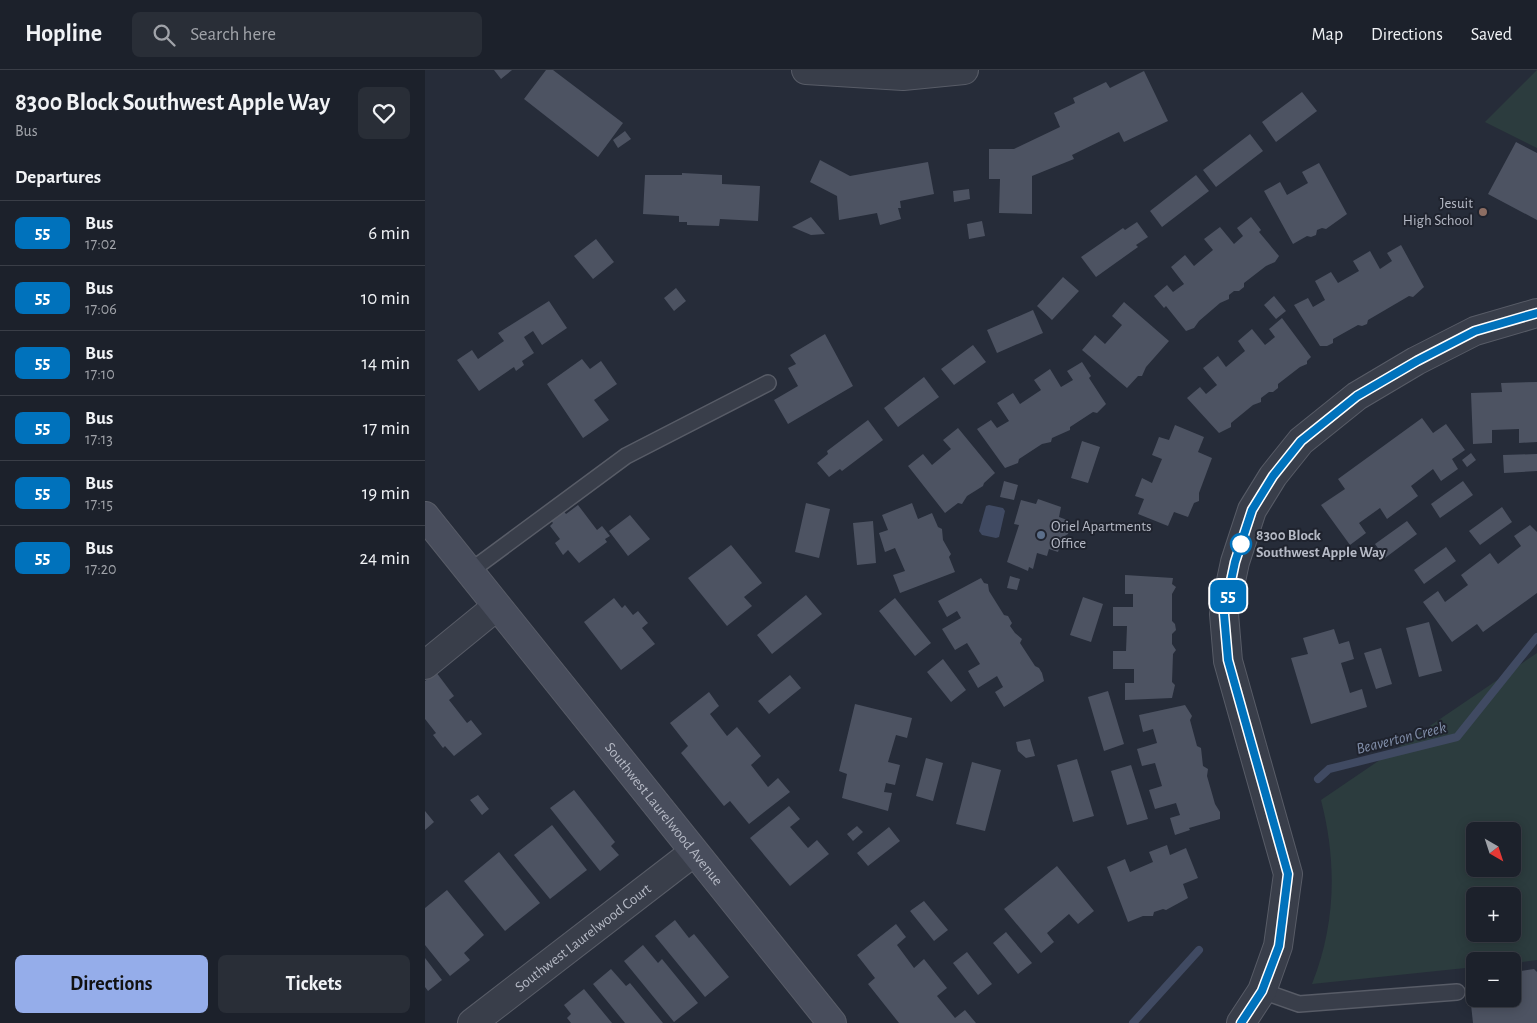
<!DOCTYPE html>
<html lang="en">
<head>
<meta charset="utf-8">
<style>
  :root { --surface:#1c212b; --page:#292e37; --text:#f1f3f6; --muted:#a0a3a9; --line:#3a3e47; --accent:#95adea }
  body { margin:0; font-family:"Alegreya Sans",sans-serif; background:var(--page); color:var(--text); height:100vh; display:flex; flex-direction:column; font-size:19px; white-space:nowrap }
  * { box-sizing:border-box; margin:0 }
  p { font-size:16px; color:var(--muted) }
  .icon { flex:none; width:28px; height:28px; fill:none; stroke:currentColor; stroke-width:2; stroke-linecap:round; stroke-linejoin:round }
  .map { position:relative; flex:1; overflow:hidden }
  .details { display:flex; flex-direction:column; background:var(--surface); width:425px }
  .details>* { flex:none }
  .badge { padding:0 10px; border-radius:8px; font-size:18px; line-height:32px }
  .needle { width:32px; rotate:141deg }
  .fabs { position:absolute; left:1041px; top:752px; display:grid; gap:10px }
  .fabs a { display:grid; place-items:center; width:55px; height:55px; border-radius:8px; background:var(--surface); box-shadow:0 2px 12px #0003,0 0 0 1px var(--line); font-size:25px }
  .map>.badge { position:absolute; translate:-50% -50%; box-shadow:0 0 0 2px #fff }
  h2 { padding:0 15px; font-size:19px; line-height:45px }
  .round { display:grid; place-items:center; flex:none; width:52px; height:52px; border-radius:8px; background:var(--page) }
  .head { display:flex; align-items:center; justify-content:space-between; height:85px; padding:0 15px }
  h1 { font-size:24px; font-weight:700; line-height:38px }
  .cta { display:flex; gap:10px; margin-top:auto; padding:10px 15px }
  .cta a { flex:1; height:58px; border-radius:8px; background:var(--accent); color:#111; font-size:20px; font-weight:700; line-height:58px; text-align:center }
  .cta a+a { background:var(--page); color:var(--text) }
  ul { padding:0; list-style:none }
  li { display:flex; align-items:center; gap:15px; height:65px; padding:0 15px; border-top:1px solid var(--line) }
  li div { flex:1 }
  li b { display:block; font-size:19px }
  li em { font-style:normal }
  li .badge { min-width:55px; font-weight:700; text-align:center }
  header { display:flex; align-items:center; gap:30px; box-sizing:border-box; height:70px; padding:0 25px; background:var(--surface); border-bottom:1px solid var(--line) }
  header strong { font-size:24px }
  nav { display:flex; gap:28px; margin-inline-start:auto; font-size:18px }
  .search { width:350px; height:45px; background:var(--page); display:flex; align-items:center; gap:12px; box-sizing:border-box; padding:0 18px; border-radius:8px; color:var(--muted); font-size:19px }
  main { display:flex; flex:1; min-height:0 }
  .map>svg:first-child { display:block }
  .green { fill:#2c3c3e; fill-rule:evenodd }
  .water { fill:#404a62 }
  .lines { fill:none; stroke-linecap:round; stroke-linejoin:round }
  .stream { stroke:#404a62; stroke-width:8 }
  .building { fill:#4d5362 }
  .lane-casing { stroke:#585c67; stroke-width:18 }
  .street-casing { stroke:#585c67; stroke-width:30 }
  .secondary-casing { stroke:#585c67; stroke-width:30 }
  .lane { stroke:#393e4a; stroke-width:15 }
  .street { stroke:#393e4a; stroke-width:28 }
  .secondary { stroke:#484d5c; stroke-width:28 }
  .line-casing { stroke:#fff; stroke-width:11 }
  .line { stroke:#0072bc; stroke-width:8 }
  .education-dot { fill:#8d6e63; stroke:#1f232e; stroke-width:2 }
  .service-dot { fill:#5c6f8a; stroke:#1f232e; stroke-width:2 }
  .stop-dot { fill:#fff; stroke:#0072bc; stroke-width:2.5 }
  .labels { text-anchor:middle; stroke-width:4; stroke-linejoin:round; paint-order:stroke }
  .poi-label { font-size:15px; fill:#b5b9c5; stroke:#1f232e; text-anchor:end }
  .stop-label { font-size:15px; font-weight:bold; fill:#b5b9c5; stroke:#1f232e; text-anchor:start }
  .street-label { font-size:15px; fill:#b5b9c5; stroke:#1f232e }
  .water-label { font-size:16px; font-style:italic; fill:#818ea9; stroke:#1f232e }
</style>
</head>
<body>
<header>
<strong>Hopline</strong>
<div class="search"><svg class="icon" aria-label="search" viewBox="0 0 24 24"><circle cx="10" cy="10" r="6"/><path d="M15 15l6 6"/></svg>Search here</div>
<nav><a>Map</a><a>Directions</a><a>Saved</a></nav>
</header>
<main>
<section class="details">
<div class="head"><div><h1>8300 Block Southwest Apple Way</h1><p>Bus</p></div><a class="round"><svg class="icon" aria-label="heart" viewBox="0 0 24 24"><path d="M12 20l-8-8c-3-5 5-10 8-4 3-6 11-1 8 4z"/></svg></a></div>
<h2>Departures</h2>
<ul>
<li><span class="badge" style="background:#0072bc;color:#fff">55</span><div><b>Bus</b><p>17:02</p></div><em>6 min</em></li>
<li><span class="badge" style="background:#0072bc;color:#fff">55</span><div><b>Bus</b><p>17:06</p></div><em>10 min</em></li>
<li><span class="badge" style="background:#0072bc;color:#fff">55</span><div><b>Bus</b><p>17:10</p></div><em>14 min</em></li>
<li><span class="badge" style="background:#0072bc;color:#fff">55</span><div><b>Bus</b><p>17:13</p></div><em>17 min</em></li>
<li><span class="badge" style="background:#0072bc;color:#fff">55</span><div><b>Bus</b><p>17:15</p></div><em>19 min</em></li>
<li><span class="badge" style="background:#0072bc;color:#fff">55</span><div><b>Bus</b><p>17:20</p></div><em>24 min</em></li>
</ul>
<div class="cta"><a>Directions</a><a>Tickets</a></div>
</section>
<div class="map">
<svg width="1112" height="953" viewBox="0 0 1112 953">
  <rect width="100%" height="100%" fill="#262c39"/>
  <path class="green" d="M1112 0V78L1060 52Z
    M1112 583V890L1088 893 1050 891V897L887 914C911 854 912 792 896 730ZM1050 761H1088V799H1050ZM1050 826H1088V864H1050Z"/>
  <path class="water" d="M564 435 578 438 580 441 574 467 571 468 557 465 554 461 561 436Z"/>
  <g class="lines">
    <path class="stream" d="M893 709 904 699 1032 667 1112 567
      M708 953 774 880"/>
  </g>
  <path class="building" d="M69 0H87L76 9Z
    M121 0H128L198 53 173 87 99 29Z
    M719 1 743 51 699 72 694 62 647 85 649 89 607 106V144L574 143 575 109H564V79H589L635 57 629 43 650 33 648 28 681 12 685 18Z
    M877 22 892 41 851 72 837 52Z
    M200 61 206 69 193 78 188 70Z
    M825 64 838 81 791 117 778 100Z
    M1091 72 1112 83V150L1063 124Z
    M395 90 425 106 503 92 509 124 475 131 476 138H473L476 149 455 155 452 143 414 150 412 126 385 112Z
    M894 93 922 144 901 159 897 158 892 160 891 165 886 167 882 166 868 174 839 121 855 112 862 125 883 113 877 102Z
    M257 103 297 105V114L335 116 333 151 295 149 294 156 262 155V152H254V146L218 144 220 105H257Z
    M771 105 784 121 737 157 725 141Z
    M544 119 545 129 529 132 528 121Z
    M386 147 400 164 386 165 367 157Z
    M826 147 836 160 834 162 854 186 850 192 841 196 819 213V217L814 221H809L804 225V229L795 233 774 251 769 258 761 261 741 236 739 238 729 226 742 215 748 222 759 214 746 197 760 185 769 196 788 180 779 169 795 157 809 174 818 166 812 158Z
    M557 151 560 166 544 169 542 154Z
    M712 152 723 167 711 175 713 177 671 207 656 187 698 158 700 160Z
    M171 169 189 192 168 209 149 186Z
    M976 175 999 217 988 227 984 226 943 250 942 254 937 256 933 255 908 269V273L902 276H895L869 235 883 228 888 237 900 230 890 211 906 202 913 213 934 201 928 191 945 181 955 199 967 191 962 183Z
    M638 207 654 221 627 250 612 236Z
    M251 218 261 231 249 241 239 228Z
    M849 226 861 241 851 249 839 235Z
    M124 231 142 258 117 275 108 261 99 267 109 283 97 291 99 295 91 301 89 297 54 321 32 290 47 280 53 289 79 271 73 263Z
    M699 232 744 271 721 297 717 306H713L702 318 657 280 670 265 680 274 697 255 687 246Z
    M608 240 618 263 572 283 562 260Z
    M857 248 886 287 882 291V294L875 297 853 314V318L848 322H844L836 328V332L828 335 806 353V357L794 363 762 328 775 317 781 324 792 315 778 298 793 286 801 297 820 281 813 271 827 259 840 275 850 267 844 259Z
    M400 264 428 316 363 354 349 330 373 316 363 298 371 294 365 285Z
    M548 275 561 292 529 315 516 299Z
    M157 289 165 299 176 291 192 314 169 330 184 350 158 368 122 314Z
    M657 292 666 306 664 308 681 334 672 343 668 342 645 357V360L627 368 626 372 617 374 594 389 593 393 580 398 552 359 566 350 572 358 584 351 572 333 588 323 595 334 616 320 609 310 625 299 636 317 648 310 642 301Z
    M499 307 514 327 473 357 459 338Z
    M1112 312V372L1094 373V359L1067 360V373L1048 374 1046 323 1077 322 1076 313Z
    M997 348 1008 363 1021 354 1040 380 1027 389 1033 399 1016 411 1008 399 986 416 993 426 962 449 955 438 934 453 941 463 925 475 896 435 920 419 913 409Z
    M443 350 458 370 417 401 415 399 404 407 392 393 403 384 402 381Z
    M750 355 779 367 773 382 787 388 774 423V431L769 433 763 447 749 442 743 456 713 444 719 429 710 426 717 408 727 413 737 389 727 385 734 367 744 370Z
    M533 358 570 403 559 413 558 416 542 426 537 434 533 433 520 443 483 396 498 384 507 395 526 379 518 370Z
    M657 371 675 377 663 413 646 408Z
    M1046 383 1051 390 1042 397 1037 390Z
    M1112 384V401L1079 403 1078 385Z
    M579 411 593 415 589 430 575 427Z
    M1038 411 1048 425 1015 448 1006 434Z
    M613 429 636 437 634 447 642 450 645 457 643 464 638 467 633 482 624 479 622 486 612 483 608 499 604 497 603 501 582 492 594 455 589 454 596 430 611 434Z
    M381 433 405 439 394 488 370 482Z
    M487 433 493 449 507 443 513 457 517 459 518 470 526 484 524 487 530 502 475 523 468 505 480 501 470 478 460 482 454 463 463 460 457 445Z
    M153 435 172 460 177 456 185 466 180 469 182 472 154 493 143 480 138 485 130 473 135 469 125 456 128 453 125 449 137 439 141 444Z
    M1077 437 1087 452 1055 475 1044 461Z
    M205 445 225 469 203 486 184 461Z
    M448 451 451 493 432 495 428 453Z
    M982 451 992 464 960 488 950 474Z
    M1105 455 1112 462V523L1058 562 1052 554 1027 572 998 532 1013 521 1020 532 1043 515 1036 505 1065 483 1073 494 1096 476 1089 466Z
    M306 475 337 513 319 527 327 536 302 556 263 508Z
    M1021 477 1031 491 999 514 989 500Z
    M700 505 748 508 747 514 751 517 747 524V551L750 554 751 560 747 564V574L751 580 748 584 747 612 750 615 747 628 700 630V613H709V599H688V581H701L702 556H688V537H708V524H700Z
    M585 506 595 509 592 520 582 518Z
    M556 508 559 513 563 514 564 521 579 545 583 546 587 553 585 556 590 563 597 569 595 573 610 596 614 598 617 603 619 611 579 637 570 622 578 617 572 606 553 618 543 601 555 594 542 573 530 580 517 559 536 548 532 541 522 547 513 531Z
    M381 525 397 544 347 584 332 565Z
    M658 527 678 534 666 572 645 565Z
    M189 528 197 538 200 535 208 545 213 541 223 553 217 558 230 574 196 600 159 552Z
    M470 528 506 573 490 586 454 541Z
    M1004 552 1017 601 994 607 981 558Z
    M909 559 914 574 924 571 929 589 916 593 925 623 937 619 942 637 886 654 866 588 883 584 878 568Z
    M956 578 967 614 951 619 939 583Z
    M518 589 541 620 526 632 502 602Z
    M11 602 29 626 24 630 42 653 46 650 57 664 29 686 20 676 18 678 8 665 11 663 0 649V611Z
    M365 605 376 618 344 644 333 631Z
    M683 621 699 674 679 681 663 627Z
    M284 622 294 636 285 644 302 666 312 657 336 686 326 695 343 717 353 708 365 722 324 754 305 731 299 736 256 683 263 676 245 653Z
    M430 634 487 648 482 668 471 665 463 692 475 695 470 715 461 713 459 722 467 723 463 741 417 728 422 704 414 701Z
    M760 635 767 646 765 650 772 676 776 678 778 696 783 699 782 706 790 734 795 742V749L764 758 765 760 750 765 745 748 755 745 751 733 730 739 724 720 737 716 730 693 717 696 712 679 732 673 728 659 718 662 714 645Z
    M605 669 610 686 601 688 593 681 591 672Z
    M501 688 518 693 508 731 491 726Z
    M652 689 669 746 648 752 632 695Z
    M547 692 576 700 560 761 531 754Z
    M706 695 723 749 702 755 686 701Z
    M149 720 190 772 186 776 194 785 175 801 125 738Z
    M53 725 64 739 57 745 45 730Z
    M364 736 375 749 365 757 383 778 392 770 404 784 365 816 325 768Z
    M0 741 9 752 0 760Z
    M127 755 162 800 125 829 89 785Z
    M432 756 438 762 428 771 422 764Z
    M464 757 475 771 443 796 432 783Z
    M742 775 745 785 761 778 773 808 758 814 763 828 741 840 738 839 729 842 728 846H718L703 852 682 797 700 789 705 802 728 792 724 782Z
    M74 782 115 833 80 861 39 811Z
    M632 796 669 841 653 854 644 844 622 863 629 872 616 883 579 839Z
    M22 820 59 865 39 883 45 890 25 906 0 875V838Z
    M499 831 523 860 509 871 485 841Z
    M250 850 264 868 269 864 304 907 280 927 230 866Z
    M471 854 481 867 472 875 489 898 499 889 522 918 512 926 530 948 540 940 551 953H474L443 914 450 908 432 885Z
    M581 862 607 893 593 904 568 873Z
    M218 875 233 893 237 889 273 933 249 952 199 891Z
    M542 882 567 914 553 925 528 893Z
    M0 888 17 910 3 921 0 917Z
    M186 899 201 916 205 913 238 953H200L168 914Z
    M1109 899 1112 902V953H1048L1043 907 1050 906V929H1088V902Z
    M159 919 187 953H146L142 948 146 944 139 935Z"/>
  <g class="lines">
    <defs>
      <path id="lane" d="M44 502 201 386 343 313
        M837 921 874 934 1032 922"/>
      <g id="street">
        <path d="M381 0 478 6 539 0"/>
        <path d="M0 595 71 537"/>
        <path id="s1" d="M47 953 269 782"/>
        <path d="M816 953 837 921 853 876 863 804 803 591 799 544 810 492 827 440 848 406 876 371 932 326 991 291 1050 261 1112 243"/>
      </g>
      <g id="secondary">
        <path id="s2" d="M0 446 407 953"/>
      </g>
    </defs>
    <use href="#lane" class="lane-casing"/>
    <use href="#street" class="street-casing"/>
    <use href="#secondary" class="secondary-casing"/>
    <use href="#lane" class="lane"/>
    <use href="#street" class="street"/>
    <use href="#secondary" class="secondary"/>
  </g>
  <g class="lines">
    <defs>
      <path id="line" d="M816 953 837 921 854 876 863 804 803 590 799 544 810 492 827 440 848 406 876 371 932 326 992 291 1050 261 1112 243"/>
    </defs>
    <use href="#line" class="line-casing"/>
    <use href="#line" class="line"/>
  </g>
  <circle class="education-dot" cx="1058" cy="142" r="5"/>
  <circle class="service-dot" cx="616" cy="465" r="5"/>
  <circle class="stop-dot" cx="816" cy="474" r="10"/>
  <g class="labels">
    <g class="poi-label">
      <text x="1048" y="138">Jesuit<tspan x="1048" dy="17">High School</tspan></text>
      <text x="626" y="461" text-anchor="start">Oriel Apartments<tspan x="626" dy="17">Office</tspan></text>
    </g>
    <g class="stop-label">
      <text x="831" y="470">8300 Block<tspan x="831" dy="17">Southwest Apple Way</tspan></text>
    </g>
    <g class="street-label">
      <text dy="5" stroke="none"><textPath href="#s2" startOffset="382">Southwest Laurelwood Avenue</textPath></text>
      <text dy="5" stroke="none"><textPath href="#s1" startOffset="140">Southwest Laurelwood Court</textPath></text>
    </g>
    <g class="water-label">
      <text transform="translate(976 667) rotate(-14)" y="6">Beaverton Creek</text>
    </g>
  </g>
</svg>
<div class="fabs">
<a><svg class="needle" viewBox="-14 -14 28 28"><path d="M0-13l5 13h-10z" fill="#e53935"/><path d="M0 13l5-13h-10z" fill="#a0a3a9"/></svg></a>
<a>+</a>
<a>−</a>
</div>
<b class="badge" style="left:803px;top:526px;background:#0072bc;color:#fff">55</b>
</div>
</main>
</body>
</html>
